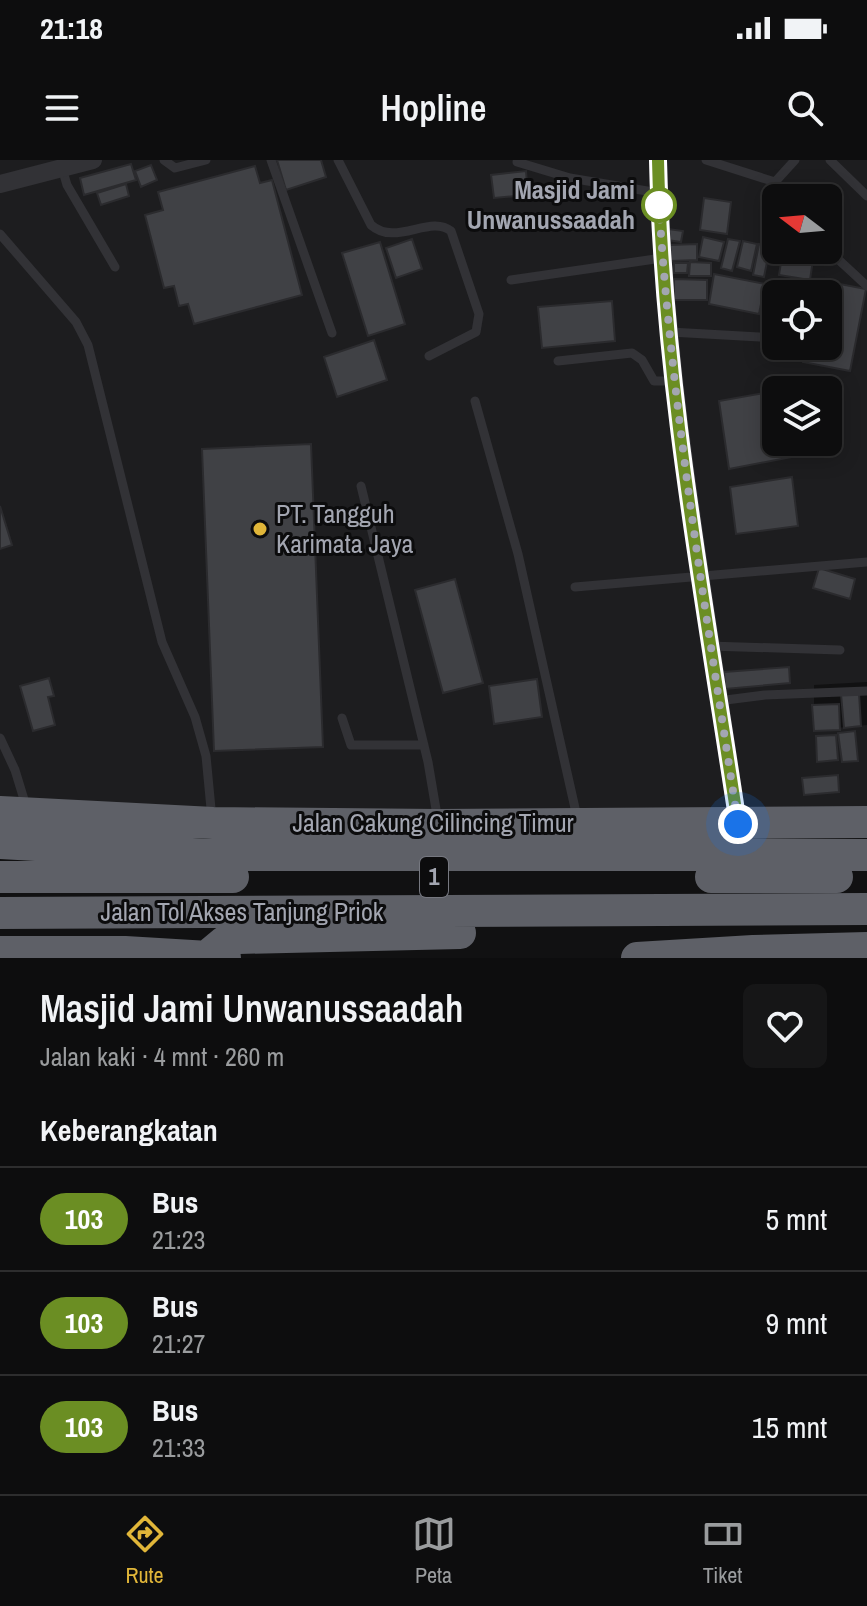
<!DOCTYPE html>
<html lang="id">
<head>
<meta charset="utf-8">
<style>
  :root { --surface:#0d0d0e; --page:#161617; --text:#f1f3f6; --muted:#9a9c9e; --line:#2d2d2e; --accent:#e1b639 }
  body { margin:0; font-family:"Archivo Narrow",sans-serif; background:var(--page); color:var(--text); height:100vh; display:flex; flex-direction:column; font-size:30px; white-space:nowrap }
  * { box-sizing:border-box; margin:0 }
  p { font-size:26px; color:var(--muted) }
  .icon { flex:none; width:44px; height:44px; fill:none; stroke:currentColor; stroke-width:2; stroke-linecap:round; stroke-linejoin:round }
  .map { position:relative; height:798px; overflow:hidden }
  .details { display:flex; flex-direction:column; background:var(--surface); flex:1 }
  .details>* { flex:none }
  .badge { padding:0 16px; border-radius:26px; font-size:28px; line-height:52px }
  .needle { width:52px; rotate:286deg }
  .buttons { position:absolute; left:762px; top:24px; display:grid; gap:16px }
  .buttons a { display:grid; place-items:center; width:80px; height:80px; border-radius:12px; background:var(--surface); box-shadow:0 4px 20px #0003,0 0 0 2px var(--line); font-size:40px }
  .you { position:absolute; width:40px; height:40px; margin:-20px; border:6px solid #fff; border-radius:50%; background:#1a73e8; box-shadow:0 0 0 12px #1a73e833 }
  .map>.badge { position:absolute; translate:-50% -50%; box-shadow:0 0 0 4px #fff }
  h2 { padding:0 40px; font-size:30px; line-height:72px }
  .round { display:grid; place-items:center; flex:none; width:84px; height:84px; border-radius:12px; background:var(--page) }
  .overview { display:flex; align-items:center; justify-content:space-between; height:136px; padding:0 40px }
  h1 { font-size:38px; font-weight:600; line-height:60px }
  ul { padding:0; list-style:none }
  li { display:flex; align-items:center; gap:24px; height:104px; padding:0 40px; border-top:2px solid var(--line) }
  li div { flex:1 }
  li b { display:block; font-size:30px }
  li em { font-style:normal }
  li .badge { min-width:88px; font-weight:700; text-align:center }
  .status { display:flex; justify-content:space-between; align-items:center; height:56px; padding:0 40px; background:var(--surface); direction:ltr }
  .status svg { height:22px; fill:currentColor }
  header { display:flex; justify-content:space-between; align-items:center; height:104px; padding:0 40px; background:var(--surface); font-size:36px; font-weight:600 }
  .menu { display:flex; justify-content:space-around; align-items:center; height:112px; border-top:2px solid var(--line); background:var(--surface); font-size:22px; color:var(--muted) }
  .menu a { display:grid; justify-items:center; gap:4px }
  .menu .on { color:var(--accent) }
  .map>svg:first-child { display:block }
  .built { fill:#1d1d1f; fill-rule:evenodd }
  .building { fill:#404145; stroke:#2b2b2e; stroke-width:2 }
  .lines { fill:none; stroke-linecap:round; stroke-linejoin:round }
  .lane { stroke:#323236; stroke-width:9 }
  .street { stroke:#323236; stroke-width:18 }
  .highway { stroke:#5e6067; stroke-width:32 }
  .line-casing { stroke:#fff; stroke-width:18 }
  .line { stroke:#6b8e23; stroke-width:12 }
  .walk { stroke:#a3a6b1; stroke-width:8; stroke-dasharray:0 14.4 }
  .stop-dot { fill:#fff; stroke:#6b8e23; stroke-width:4 }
  .poi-dot { fill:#e1b639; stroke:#0c0c0d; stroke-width:3 }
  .labels { text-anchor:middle; stroke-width:6; stroke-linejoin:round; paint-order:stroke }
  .shield { fill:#0c0c0d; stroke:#767880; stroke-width:2 }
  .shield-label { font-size:24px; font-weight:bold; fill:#a3a6b1 }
  .stop-label { font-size:26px; font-weight:bold; fill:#a3a6b1; stroke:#0c0c0d; text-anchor:end }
  .poi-label { font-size:26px; fill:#a3a6b1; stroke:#0c0c0d; text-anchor:start }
  .street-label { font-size:26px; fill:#a3a6b1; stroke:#0c0c0d }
</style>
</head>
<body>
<div class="status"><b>21:18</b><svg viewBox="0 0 49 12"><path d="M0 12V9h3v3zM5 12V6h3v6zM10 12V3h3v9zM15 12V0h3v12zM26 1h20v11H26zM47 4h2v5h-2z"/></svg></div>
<header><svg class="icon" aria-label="menu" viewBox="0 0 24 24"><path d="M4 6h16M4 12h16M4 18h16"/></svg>Hopline<svg class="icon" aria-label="search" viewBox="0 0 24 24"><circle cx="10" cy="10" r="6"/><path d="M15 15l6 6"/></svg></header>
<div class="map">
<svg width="867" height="798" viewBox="0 0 867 798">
  <rect width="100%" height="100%" fill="#111112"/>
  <path class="built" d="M0 0H867V522L814 525V570L867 565V664L0 666ZM776 38H828V90H776ZM776 134H828V186H776ZM776 230H828V282H776Z"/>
  <path class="building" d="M277 0H321L326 17 286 30Z
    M131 4 136 20 84 35 80 18Z
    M151 5 157 20 141 27 135 11Z
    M255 6 260 23 272 20 302 135 194 164 188 144 179 146 174 126 164 128 145 55 163 50 158 32Z
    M526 11 528 35 494 38 491 15Z
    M126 24 129 36 101 45 97 33Z
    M704 38 731 42 727 74 700 70Z
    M668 69 683 71 681 82 667 80Z
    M703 77 724 82 719 101 699 97Z
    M412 79 422 109 396 118 386 88Z
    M728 79 740 81 732 111 721 108Z
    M743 81 757 84 751 111 737 107Z
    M380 82 405 164 368 176 342 93Z
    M697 84V100L670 101V85Z
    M759 84 770 87 764 117 753 115Z
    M783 90 814 93 810 120 779 115Z
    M690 102 711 103V116H689Z
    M674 103H688L687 113H674Z
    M714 114 765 124 759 154 709 144Z
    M674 119 707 120V140H674Z
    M770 120 785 124 783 134H776V152L763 149Z
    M819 120 866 129 850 211 803 202 806 186H828V134H816Z
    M789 121 815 128 813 134H786Z
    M612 141 615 181 542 188 538 147Z
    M374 180 387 220 337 237 324 197Z
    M811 225 834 231 828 256V230H810Z
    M776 231V282H794L797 296 729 309 719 241Z
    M828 266H831L830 289H817V282H828Z
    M311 284 323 587 214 591 202 289Z
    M792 317 798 366 736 374 730 327Z
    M0 346 12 385 0 389Z
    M819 408 855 419 850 439 813 428Z
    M455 419 483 523 443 533 415 430Z
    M789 507 790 523 725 529 724 512Z
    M49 518 54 536 48 537 55 565 33 571 20 526Z
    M537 519 542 557 494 564 489 526Z
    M859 533 861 566 844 568 841 534Z
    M839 544 840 570 814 571 812 545Z
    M855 571 858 601 842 602 838 573Z
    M836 575 838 600 817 602 816 576Z
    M838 615 839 632 804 635 802 618Z"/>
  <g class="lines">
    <path class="lane" d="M164 0 175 8 206 0
      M271 0 332 173
      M338 0 371 65C396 87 430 54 451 71L479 154 476 172 429 196
      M706 0 775 22 795 0
      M830 0 867 36
      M517 2 570 18 659 33
      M62 8 67 25 115 107
      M775 22 773 31 776 39
      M0 74 76 162 88 185 162 482 195 557 206 596 212 659
      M828 90 867 126
      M511 120 662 98
      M670 172 776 178
      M558 201 632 193 642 200 654 221H674
      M475 241 518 394 577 657
      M361 326 428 602 438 661
      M575 427 867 402
      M709 486 840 490
      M718 541 765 535 867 531
      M342 558 351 585H424
      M0 578 15 610 26 646"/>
    <path class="street" d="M658 0C664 223 706 443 738 664
      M0 24 93 0"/>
    <path class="highway" d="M0 652 213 663 438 665 867 662
      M0 683 209 695H867
      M0 717H233
      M711 717H837
      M0 753 867 749
      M0 792H125L225 798
      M206 797 224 782 239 778 460 773
      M637 798 753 791 867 788"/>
  </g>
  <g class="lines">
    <defs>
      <path id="line" d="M658 0C663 223 705 444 738 664"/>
    </defs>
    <use href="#line" class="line-casing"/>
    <use href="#line" class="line"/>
    <path class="walk" d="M659 45C672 253 707 458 738 664"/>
  </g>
  <circle class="stop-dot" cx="659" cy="45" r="16"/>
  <circle class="poi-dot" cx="260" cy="369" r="8"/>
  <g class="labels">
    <rect class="shield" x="420" y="697" width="28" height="40" rx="6"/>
    <g class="shield-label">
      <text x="434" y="725">1</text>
    </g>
    <g class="stop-label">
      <text x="635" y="39">Masjid Jami<tspan x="635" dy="30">Unwanussaadah</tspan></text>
    </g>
    <g class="poi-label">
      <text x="276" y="363">PT. Tangguh<tspan x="276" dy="30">Karimata Jaya</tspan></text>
    </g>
    <g class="street-label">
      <text x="433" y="672">Jalan Cakung Cilincing Timur</text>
      <text x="242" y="761">Jalan Tol Akses Tanjung Priok</text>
    </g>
  </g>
</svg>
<div class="buttons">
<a><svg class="needle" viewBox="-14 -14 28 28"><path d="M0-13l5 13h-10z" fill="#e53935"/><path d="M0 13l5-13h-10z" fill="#9a9c9e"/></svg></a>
<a><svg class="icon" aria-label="locate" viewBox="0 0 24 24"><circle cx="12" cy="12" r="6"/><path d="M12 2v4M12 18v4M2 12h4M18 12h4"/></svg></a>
<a><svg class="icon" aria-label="layers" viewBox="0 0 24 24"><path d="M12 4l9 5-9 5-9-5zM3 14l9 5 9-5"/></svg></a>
</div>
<div class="you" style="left:738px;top:664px"></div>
</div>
<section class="details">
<div class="overview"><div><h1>Masjid Jami Unwanussaadah</h1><p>Jalan kaki · 4 mnt · 260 m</p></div><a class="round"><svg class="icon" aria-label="heart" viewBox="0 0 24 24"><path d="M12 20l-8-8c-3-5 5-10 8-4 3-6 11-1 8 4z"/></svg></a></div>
<h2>Keberangkatan</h2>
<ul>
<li><span class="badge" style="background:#6b8e23;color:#fff">103</span><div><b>Bus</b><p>21:23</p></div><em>5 mnt</em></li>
<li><span class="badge" style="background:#6b8e23;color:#fff">103</span><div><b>Bus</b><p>21:27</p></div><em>9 mnt</em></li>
<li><span class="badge" style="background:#6b8e23;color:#fff">103</span><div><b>Bus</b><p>21:33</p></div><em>15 mnt</em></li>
</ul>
</section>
<nav class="menu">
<a class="on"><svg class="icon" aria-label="directions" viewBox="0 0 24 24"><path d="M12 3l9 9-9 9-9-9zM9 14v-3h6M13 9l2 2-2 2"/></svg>Rute</a>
<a><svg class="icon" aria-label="map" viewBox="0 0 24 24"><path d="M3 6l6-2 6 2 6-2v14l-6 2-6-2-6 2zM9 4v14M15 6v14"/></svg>Peta</a>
<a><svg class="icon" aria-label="tickets" viewBox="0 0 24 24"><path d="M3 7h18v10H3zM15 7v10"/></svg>Tiket</a>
</nav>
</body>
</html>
